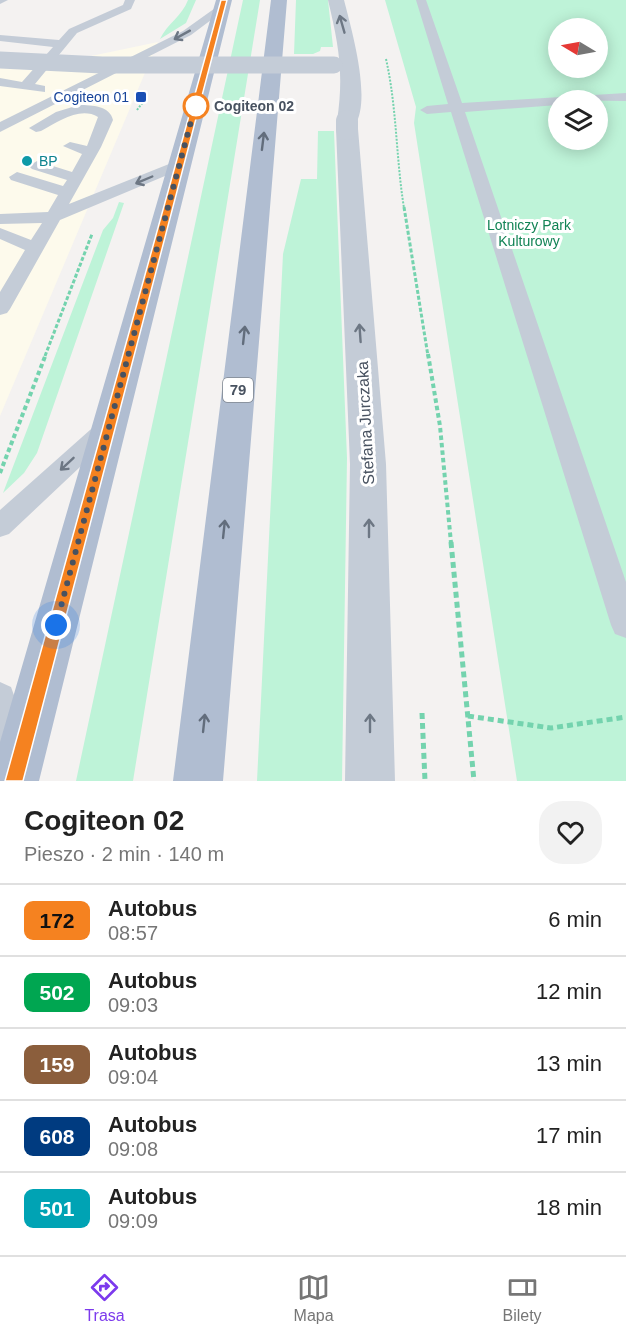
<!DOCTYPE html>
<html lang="pl">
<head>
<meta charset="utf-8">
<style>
  :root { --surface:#fff; --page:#f2f2f2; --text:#222; --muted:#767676; --line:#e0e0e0; --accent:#7c3aed }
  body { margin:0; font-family:Helvetica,sans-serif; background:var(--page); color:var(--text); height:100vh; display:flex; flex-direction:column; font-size:22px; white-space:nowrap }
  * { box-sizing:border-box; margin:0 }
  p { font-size:20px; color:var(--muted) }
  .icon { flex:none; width:33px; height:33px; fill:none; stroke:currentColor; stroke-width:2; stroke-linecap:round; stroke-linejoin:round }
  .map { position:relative; height:781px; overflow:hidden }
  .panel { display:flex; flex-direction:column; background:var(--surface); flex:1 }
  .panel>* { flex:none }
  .badge { padding:0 12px; border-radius:9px; font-size:21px; line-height:39px }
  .needle { width:39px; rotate:280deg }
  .controls { position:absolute; left:548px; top:18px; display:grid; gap:12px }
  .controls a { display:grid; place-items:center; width:60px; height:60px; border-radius:50%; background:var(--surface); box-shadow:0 3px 15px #0003; font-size:30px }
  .you { position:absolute; width:30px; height:30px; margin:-15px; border:4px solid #fff; border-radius:50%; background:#1a73e8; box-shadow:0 0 0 9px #1a73e833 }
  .map>.badge { position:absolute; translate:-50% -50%; box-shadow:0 0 0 3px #fff }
  .round { display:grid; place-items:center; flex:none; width:63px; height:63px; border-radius:24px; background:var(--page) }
  .headline { display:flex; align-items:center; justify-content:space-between; height:102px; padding:0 24px }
  h1 { font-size:28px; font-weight:700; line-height:45px }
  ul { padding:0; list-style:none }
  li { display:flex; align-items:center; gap:18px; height:72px; padding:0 24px; border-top:2px solid var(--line) }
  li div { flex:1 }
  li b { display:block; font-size:22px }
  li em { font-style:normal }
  li .badge { min-width:66px; font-weight:700; text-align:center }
  .tab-bar { display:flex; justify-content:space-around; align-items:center; height:84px; border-top:2px solid var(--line); background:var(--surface); font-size:16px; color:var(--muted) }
  .tab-bar a { display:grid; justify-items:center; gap:3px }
  .tab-bar .active { color:var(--accent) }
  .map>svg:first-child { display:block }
  .commercial { fill:#fdfaec }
  .green { fill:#bef3d8; fill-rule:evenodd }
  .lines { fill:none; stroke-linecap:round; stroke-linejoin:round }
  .path-far3 { stroke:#74d3ae; stroke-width:2; stroke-dasharray:2 1.5; stroke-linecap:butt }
  .path-far2 { stroke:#74d3ae; stroke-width:3; stroke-dasharray:4 2; stroke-linecap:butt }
  .path-far1 { stroke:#74d3ae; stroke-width:4; stroke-dasharray:4.5 3; stroke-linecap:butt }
  .path { stroke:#74d3ae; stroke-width:5; stroke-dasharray:6 4; stroke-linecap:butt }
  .service { fill:#c4ccd7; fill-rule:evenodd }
  .tertiary { fill:#c4ccd7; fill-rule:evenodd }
  .primary { fill:#b0bdd1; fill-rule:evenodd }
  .tertiary-bridge-far1 { stroke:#c4ccd7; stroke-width:17 }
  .tertiary-bridge { stroke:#c4ccd7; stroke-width:22 }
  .oneway { stroke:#6d7784 }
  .oneway2 { stroke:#626d7c }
  .line { fill:#f58220; stroke:#fff; stroke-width:1.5 }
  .walk { stroke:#485260; stroke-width:6; stroke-dasharray:0 10.8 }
  .transit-dot { fill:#1a4fb4; stroke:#fff; stroke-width:2 }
  .stop-dot { fill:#fff; stroke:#f58220; stroke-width:3 }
  .culture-dot { fill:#0f9aa8; stroke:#fff; stroke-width:2 }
  .labels { text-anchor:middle; stroke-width:6; stroke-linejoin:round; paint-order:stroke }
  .far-transit-label { font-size:14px; fill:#164399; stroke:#fff; text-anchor:end }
  .far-stop-label { font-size:14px; font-weight:bold; fill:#485260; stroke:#fff; text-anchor:start }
  .far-culture-label { font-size:14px; fill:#0d838f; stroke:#fff; text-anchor:start }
  .far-park-label { font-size:14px; fill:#128355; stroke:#fff }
  .shield { fill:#fff; stroke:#7f8690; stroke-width:1.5 }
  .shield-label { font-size:15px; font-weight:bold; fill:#485260 }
  .street-label { font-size:16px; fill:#485260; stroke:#fff }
</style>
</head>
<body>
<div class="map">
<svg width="626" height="781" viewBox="0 0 626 781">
  <rect width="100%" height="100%" fill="#f4f2f1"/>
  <path class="commercial" d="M158 42 0 416V66L72 60Z"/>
  <path class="green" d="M188 0H196L186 23 160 39C167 24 182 16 188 0Z
    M243 0H260L133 781H76Z
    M296 0H328L333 47H321L320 51 313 54H294Z
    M385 0H626V781H517L414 123 416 107ZM558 28H597V68H558ZM558 100H597V140H558Z
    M318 131H334L347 458 342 781H257L283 254 301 179H317Z
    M119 202 124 203 37 453 24 473 3 493 103 230 113 218Z"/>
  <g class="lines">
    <path class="path-far3" d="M386 59C397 108 396 159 404 208
      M137 110 147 97"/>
    <path class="path-far2" d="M404 207 428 356
      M45 356 92 234"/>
    <path class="path-far1" d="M428 354 440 426 451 543
      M0 473 46 354"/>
    <path class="path" d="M451 542 474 781
      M422 713 425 781
      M468 716 551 728 626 717"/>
    <path class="service" d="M0 0H8L0 4Z
      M125 0H135L131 9 77 33 35 84 45 86V92L0 86V78L22 82 53 47 0 41V35L59 40 69 29 123 5Z
      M416 0H426L462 103 626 93V101L558 100V105L465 112 626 582V638L615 634 611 625 451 112 427 114 420 110 427 106 448 104Z
      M218 6 227 8 191 35 0 132V122L183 31Z
      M79 105C92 105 110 106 113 120L101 147 69 204 179 160 187 165 184 168 60 220 10 309 7 313 0 315V292L25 250 0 239V228L31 240 42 223 0 224V214L48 212 58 195 11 180 9 177 17 172 63 186 67 180 32 169 29 166 37 161 72 172 82 154 63 146 70 142 87 146 98 117C80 106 58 122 41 131L36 132 29 128 56 112Z
      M107 420 115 422 119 428 115 434 9 534 0 537V510L99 422Z
      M0 682 11 687 33 748 28 760 16 765 4 760 0 750Z"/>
    <path class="tertiary" d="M328 0H344C351 28 372 99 355 125L358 129 386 464 395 781H345L350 464 336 129 339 125 337 121C344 74 339 46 328 0Z"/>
    <path class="primary" d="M216 0H232L39 781H0V742Z
      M271 0H287L223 781H173Z"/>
    <path class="tertiary-bridge-far1" d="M0 60 102 65H334"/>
    <path class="tertiary-bridge" d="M347 121V129"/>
  </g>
  <defs><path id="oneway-shaft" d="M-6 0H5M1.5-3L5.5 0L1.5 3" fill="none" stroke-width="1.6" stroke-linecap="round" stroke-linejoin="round" transform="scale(1.5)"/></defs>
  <g class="oneway">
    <use href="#oneway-shaft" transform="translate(342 24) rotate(-106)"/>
    <use href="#oneway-shaft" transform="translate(182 35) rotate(151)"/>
    <use href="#oneway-shaft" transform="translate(144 180) rotate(157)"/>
    <use href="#oneway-shaft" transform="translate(360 333) rotate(-94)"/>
    <use href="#oneway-shaft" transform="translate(67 464) rotate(137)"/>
    <use href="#oneway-shaft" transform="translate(369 528) rotate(-90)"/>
    <use href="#oneway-shaft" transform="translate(370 723) rotate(-90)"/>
  </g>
  <g class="oneway2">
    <use href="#oneway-shaft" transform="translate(263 141) rotate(-83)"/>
    <use href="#oneway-shaft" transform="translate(244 335) rotate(-84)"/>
    <use href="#oneway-shaft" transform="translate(224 529) rotate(-84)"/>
    <use href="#oneway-shaft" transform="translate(204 723) rotate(-84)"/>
  </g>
  <path class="line" d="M221 0H227L23 781H5Z"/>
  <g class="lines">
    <path class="walk" d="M56 625 197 99 196 106"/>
  </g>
  <rect class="transit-dot" x="135" y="91" width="12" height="12" rx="3"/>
  <circle class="stop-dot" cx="196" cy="106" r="12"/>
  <circle class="culture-dot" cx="27" cy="161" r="6"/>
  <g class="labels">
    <g class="far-transit-label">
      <text x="129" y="102">Cogiteon 01</text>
    </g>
    <g class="far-stop-label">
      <text x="214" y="111">Cogiteon 02</text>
    </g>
    <g class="far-culture-label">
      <text x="39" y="166">BP</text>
    </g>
    <g class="far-park-label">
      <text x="529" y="230">Lotniczy Park<tspan x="529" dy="16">Kulturowy</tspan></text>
    </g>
    <rect class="shield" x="223" y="378" width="30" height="24" rx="4.5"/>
    <g class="shield-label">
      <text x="238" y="395">79</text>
    </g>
    <g class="street-label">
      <text transform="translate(365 423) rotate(-93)" y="6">Stefana Jurczaka</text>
    </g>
  </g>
</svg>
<div class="controls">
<a><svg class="needle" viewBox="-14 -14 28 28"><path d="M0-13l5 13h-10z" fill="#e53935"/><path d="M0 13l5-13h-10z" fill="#767676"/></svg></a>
<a><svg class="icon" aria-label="layers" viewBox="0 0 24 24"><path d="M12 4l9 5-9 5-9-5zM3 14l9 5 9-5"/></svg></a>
</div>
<div class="you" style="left:56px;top:625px"></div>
</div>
<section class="panel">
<div class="headline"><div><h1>Cogiteon 02</h1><p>Pieszo · 2 min · 140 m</p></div><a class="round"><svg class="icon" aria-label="heart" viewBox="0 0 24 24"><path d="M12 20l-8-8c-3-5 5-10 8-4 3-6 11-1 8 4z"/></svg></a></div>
<ul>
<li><span class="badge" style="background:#f58220;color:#111">172</span><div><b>Autobus</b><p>08:57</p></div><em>6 min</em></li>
<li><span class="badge" style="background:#00a651;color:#fff">502</span><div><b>Autobus</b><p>09:03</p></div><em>12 min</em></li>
<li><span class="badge" style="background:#8b5e3c;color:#fff">159</span><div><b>Autobus</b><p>09:04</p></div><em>13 min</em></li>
<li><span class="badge" style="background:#003b80;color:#fff">608</span><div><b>Autobus</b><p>09:08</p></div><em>17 min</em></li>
<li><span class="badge" style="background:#00a3b4;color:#fff">501</span><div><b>Autobus</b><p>09:09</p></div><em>18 min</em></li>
</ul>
</section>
<nav class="tab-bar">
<a class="active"><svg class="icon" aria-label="directions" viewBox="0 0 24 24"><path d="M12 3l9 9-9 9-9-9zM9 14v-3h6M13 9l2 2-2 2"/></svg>Trasa</a>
<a><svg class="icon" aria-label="map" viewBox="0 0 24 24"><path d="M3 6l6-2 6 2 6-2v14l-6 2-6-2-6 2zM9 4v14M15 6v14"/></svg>Mapa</a>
<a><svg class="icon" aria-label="tickets" viewBox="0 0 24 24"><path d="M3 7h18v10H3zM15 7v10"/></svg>Bilety</a>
</nav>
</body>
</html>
